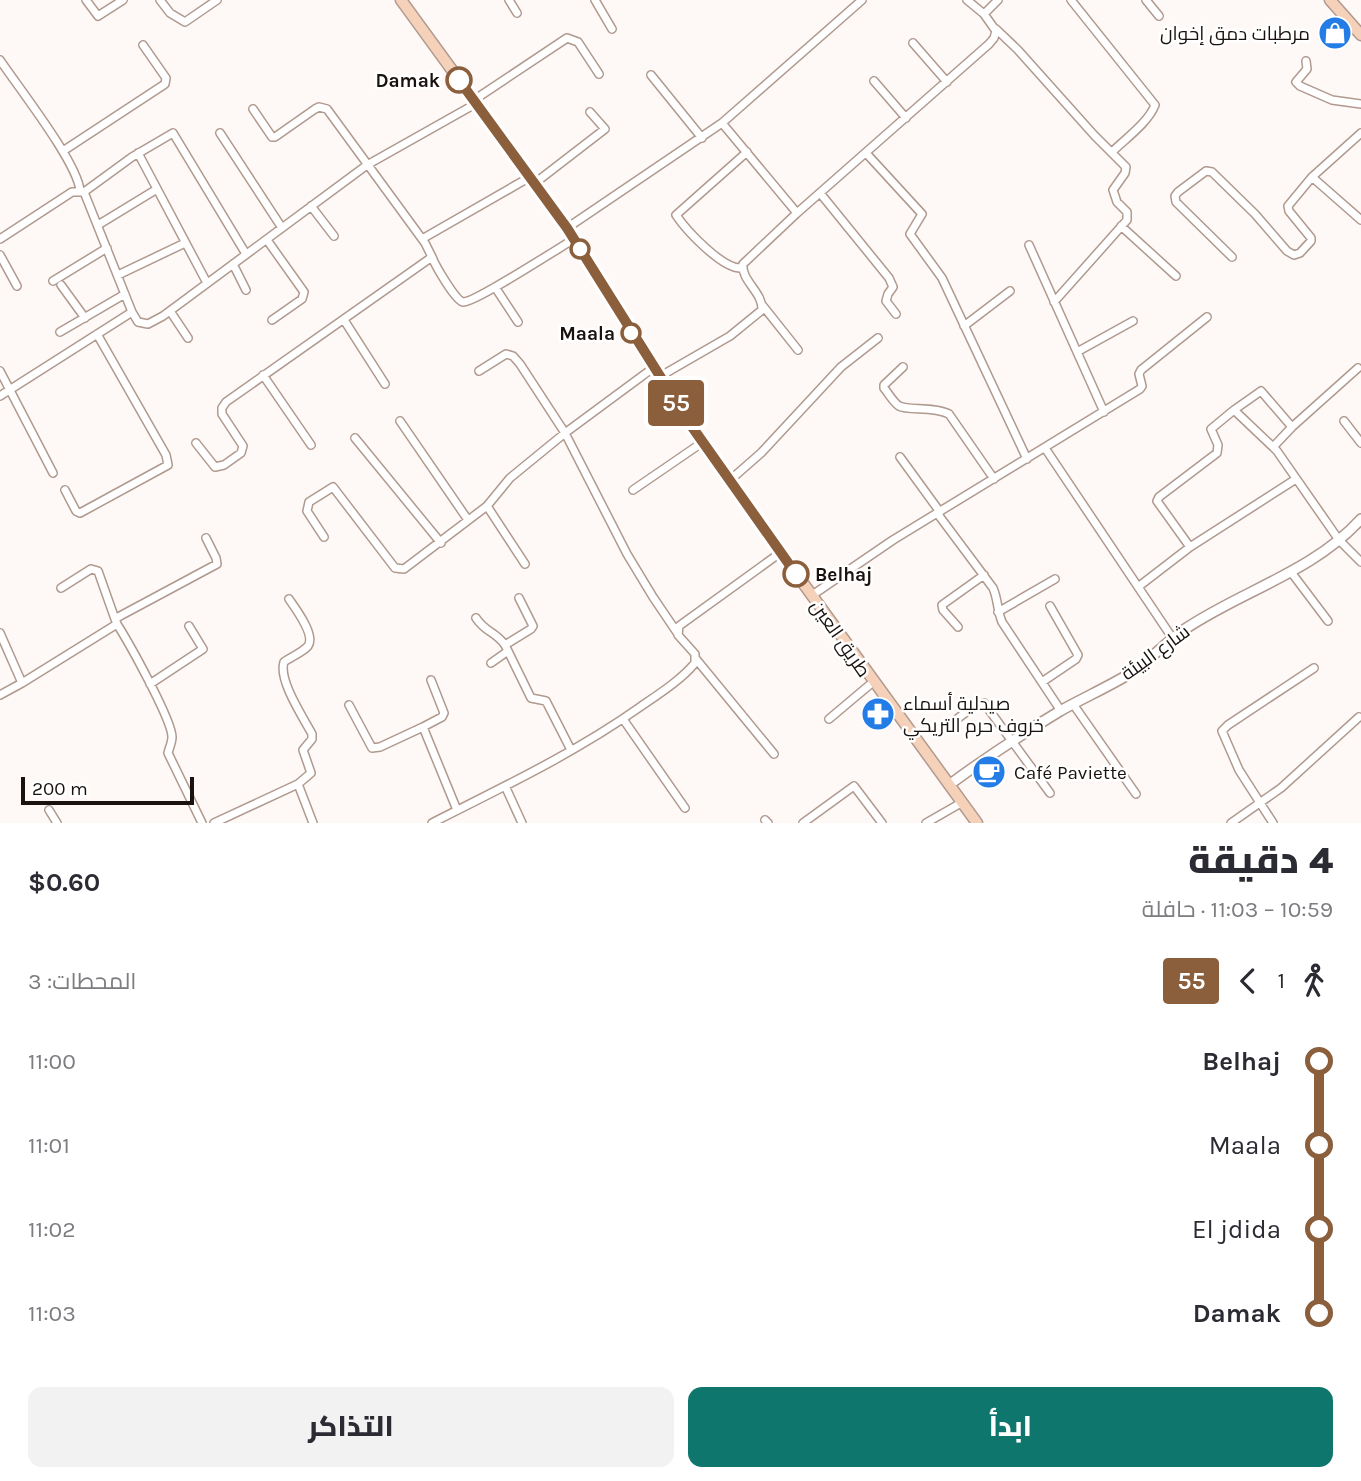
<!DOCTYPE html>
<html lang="ar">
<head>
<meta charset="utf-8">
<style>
  :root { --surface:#fff; --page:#f2f2f3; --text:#2b2b33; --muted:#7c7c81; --accent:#0f766e }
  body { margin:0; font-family:Karla,Cairo,sans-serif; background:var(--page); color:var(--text); direction:rtl; height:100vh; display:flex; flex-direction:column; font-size:26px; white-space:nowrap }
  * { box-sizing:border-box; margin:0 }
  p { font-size:23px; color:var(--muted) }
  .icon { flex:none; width:38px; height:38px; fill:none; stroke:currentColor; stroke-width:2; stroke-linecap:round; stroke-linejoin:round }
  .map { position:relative; height:823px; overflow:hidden; direction:ltr }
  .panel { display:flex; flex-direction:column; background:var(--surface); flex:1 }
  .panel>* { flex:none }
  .badge { padding:0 14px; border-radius:5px; font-size:24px; line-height:46px }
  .scale { position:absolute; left:21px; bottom:18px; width:173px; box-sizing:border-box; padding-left:7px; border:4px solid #1a120e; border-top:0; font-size:19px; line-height:24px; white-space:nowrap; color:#1a120e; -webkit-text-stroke:5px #fff; paint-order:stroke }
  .map>.badge { position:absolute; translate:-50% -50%; box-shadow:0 0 0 4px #fff }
  .legs { display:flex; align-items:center; gap:10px; height:77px; padding:0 28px; font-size:23px }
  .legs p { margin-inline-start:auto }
  .overview { display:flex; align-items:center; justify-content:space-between; height:119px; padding:0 28px }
  h1 { font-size:38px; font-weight:800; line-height:52px }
  .button { display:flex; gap:14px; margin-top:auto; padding:14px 28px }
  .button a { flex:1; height:80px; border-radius:14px; background:var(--accent); color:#fff; font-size:28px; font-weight:800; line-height:80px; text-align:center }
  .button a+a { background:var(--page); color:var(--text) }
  ul { padding:0 28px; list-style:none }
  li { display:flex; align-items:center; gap:24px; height:84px; font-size:26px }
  li i { display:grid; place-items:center; width:10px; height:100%; margin:0 9px; background:currentColor }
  li i::after { content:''; width:18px; height:18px; margin:-9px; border:5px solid; border-radius:50%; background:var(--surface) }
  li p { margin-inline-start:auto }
  li:first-child i { background:linear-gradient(#0000 50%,currentColor 0) }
  li:last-child i { background:linear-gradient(currentColor 50%,#0000 0) }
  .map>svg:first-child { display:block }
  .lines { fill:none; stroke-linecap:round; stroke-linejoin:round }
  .minor-casing { stroke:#b0998e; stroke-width:10 }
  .tertiary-casing { stroke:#b0998e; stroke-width:12 }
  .secondary-casing { stroke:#b0998e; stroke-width:13 }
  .minor { stroke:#fff; stroke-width:7 }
  .tertiary { stroke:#fff; stroke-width:9 }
  .secondary { stroke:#f6d1ba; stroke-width:10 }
  .line-1-casing { stroke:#fff; stroke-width:16 }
  .line-1 { stroke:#8b5e3c; stroke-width:10 }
  .stop-1-dot { fill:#fff; stroke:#8b5e3c; stroke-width:3.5 }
  .labels { text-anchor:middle; stroke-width:5; stroke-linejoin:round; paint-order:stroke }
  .poi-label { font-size:19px; fill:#1a120e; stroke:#fff; text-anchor:start }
  .stop-label { font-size:19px; font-weight:bold; fill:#1a120e; stroke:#fff; text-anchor:end }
  .street-label { font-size:19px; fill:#1a120e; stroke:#fff }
</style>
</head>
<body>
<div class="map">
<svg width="1361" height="823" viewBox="0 0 1361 823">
  <rect width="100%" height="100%" fill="#fef9f6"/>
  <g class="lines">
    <defs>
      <path id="minor" d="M86 0 98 16 123 0
        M160 0 170 13 185 22 217 0
        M509 0 517 13
        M595 0 612 29
        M967 0 984 14
        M1071 0 1155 105C1148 123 1125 139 1112 152
        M1146 0 1159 16
        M996 29 1018 50 1094 135 1126 167 1125 173 1113 190 1117 202 1127 212V220L1054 302
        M913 43 947 82
        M0 60C18 87 78 163 80 191
        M1306 61 1307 69 1296 82 1300 86 1332 100 1361 104
        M651 75 702 138
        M874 81 906 118
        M474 100 567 38 578 42 599 74
        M253 109 272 137H275L315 109 319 107 327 109 425 243 432 257
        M722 123 797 213
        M220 133 282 228
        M63 151 165 84 166 78 143 45
        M138 153 207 283
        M866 153 922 214 910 234 942 278 1027 459
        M1312 177 1361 220
        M535 183 605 129 590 112
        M84 192 132 157 173 133 246 254
        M820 193 889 278 893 287 888 294 886 301 896 314
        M311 206 334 236
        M98 225 157 189
        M1121 226 1176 276
        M567 228 722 123 862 0
        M0 239 72 192H84L132 312 138 322 148 324 163 316 367 165 477 103
        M422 239 530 177
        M267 240 304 292 302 299 272 320
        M1029 245 1104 412
        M0 255 17 286
        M1232 257 1176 202 1175 196 1178 192 1206 171 1212 172 1255 214 1287 251 1294 255 1300 253 1311 241V238L1289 211 1288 206 1312 177 1361 133
        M233 264 246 290
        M742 268C723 270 686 230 676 215L747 152
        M118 275 185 243
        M53 281 107 248
        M61 285 85 318
        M495 287 518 322
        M763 306 798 350
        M170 311 188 338
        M344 320 385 384
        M964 326 1010 291
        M60 332 125 294
        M1077 352 1133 321
        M903 367 884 385V388C889 394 893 402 899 406 909 411 933 406 949 414L994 479
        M0 371 53 473
        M479 371 506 354 513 356 520 364 565 433 627 554 653 597 678 634
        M263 375 311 445
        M659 377 730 336 762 310C763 292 741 281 743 264L797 213 989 44 994 38 996 31 984 14 998 0
        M0 396 132 312
        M1234 410 1211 429 1218 445 1217 453 1159 497 1157 501 1190 547 1296 479
        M400 421 468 520
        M1344 421 1361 443
        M1292 427 1358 368
        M355 438 441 543
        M196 443 215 467 224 465 241 453 243 446 222 414V408L226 402 432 257C435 265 455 300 463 302 474 303 559 248 574 239
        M1273 447 1292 427 1261 391 1234 410 1273 447 1277 451 1339 540 1361 562
        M1045 448 1173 639
        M900 457 940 512
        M729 481 761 453 841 367 878 338
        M65 490 76 511 80 513 168 465 166 455 97 334
        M633 490 703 442
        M487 506 525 564
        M937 513 993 588C998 599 997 610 1002 622L1061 711
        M324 537 307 511 309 502 333 487 395 568 404 569 487 506 510 478 565 433 653 368
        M1291 572 1328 621
        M1138 587 1190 547
        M61 588 91 569 98 571 115 619
        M811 596 893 540 1140 389 1142 386 1139 374 1141 370 1207 317
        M289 599C295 608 316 635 308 646 303 652 291 657 284 662 278 680 303 717 312 734V739L303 750 311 773 298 784 313 823
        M998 612 1055 579
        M476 618C486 633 495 631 505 645
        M117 624 115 619 120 616 217 564 216 558 206 538
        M958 627 943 610 942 605 984 575
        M0 633 22 683 117 624C129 643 172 720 172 737 172 743 169 748 168 753L202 823
        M508 651 505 645 531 629 533 626 519 598
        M696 659 774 754
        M491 663 508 651 531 698 546 701 571 750
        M431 680 444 713 442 717 423 727 457 810
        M1042 682 1076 659 1078 655 1050 606
        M150 684 203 649 189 626
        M0 695 22 683
        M1073 704 1136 794
        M349 705 372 748 380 747 423 727
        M623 719 685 808
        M829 719 873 682
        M957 719 974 706 984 703 1050 793
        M506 788 522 823
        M49 810 57 823
        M765 820 768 823
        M214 823 298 784
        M432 823C503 787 575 753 640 707 659 694 681 680 695 663V654L678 635 679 626 780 553
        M803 823 854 786 882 823
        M926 823 961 803
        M1231 823 1281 788 1359 717
        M1273 823 1239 770 1222 731 1228 725 1314 668"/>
      <path id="tertiary" d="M949 785C984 759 1022 734 1060 711 1083 698 1108 687 1131 673 1150 660 1166 642 1185 629 1243 590 1313 572 1361 519"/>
      <path id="secondary" d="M401 0 567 228 659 377 729 481 977 823
        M1330 0 1361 35"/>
    </defs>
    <use href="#minor" class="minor-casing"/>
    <use href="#tertiary" class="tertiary-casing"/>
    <use href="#secondary" class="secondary-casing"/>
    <use href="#minor" class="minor"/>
    <use href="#tertiary" class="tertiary"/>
    <use href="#secondary" class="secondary"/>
  </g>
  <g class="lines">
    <defs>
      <path id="line-1" d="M459 80 567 228 690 424 796 574"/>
    </defs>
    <use href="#line-1" class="line-1-casing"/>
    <use href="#line-1" class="line-1"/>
  </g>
  <defs>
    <symbol id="shop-disc" viewBox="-11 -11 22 22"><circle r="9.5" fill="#247ce6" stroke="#fff"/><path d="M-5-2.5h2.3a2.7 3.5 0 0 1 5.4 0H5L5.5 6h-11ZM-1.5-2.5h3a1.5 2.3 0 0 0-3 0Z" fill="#fff"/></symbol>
    <symbol id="pharmacy-disc" viewBox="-11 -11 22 22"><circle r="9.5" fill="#247ce6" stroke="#fff"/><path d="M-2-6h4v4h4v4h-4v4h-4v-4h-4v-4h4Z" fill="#fff"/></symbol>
    <symbol id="cafe-disc" viewBox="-11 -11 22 22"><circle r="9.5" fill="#247ce6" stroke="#fff"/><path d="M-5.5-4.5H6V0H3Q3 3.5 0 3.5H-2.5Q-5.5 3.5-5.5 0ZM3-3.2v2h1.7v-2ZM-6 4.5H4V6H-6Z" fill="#fff"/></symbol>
  </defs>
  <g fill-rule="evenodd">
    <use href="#shop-disc" x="1316" y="14" width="38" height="38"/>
    <use href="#pharmacy-disc" x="859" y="695" width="38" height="38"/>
    <use href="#cafe-disc" x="970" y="753" width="38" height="38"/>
  </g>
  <g class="stop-1-dot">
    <circle cx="459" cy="80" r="12"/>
    <circle cx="580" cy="249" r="9"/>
    <circle cx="631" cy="333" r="9"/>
    <circle cx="796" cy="574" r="12"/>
  </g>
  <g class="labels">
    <g class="poi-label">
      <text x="1310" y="40" text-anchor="end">مرطبات دمق إخوان</text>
      <text x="903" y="710">صيدلية أسماء<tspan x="903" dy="22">خروف حرم التريكي</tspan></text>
      <text x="1014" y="779">Café Paviette</text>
    </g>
    <g class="stop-label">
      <text x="440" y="87">Damak</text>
      <text x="615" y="340">Maala</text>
      <text x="815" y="581" text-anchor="start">Belhaj</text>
    </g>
    <g class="street-label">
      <text transform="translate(841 638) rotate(55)" y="7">طريق العين</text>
      <text transform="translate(1155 652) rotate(-36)" y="7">شارع البيئة</text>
    </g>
  </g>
</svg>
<div class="scale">200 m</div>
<b class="badge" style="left:676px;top:403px;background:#8b5e3c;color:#fff">55</b>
</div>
<section class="panel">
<div class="overview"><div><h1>4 دقيقة</h1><p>10:59 – 11:03 · حافلة</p></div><b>$0.60</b></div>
<div class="legs"><svg class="icon" aria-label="walk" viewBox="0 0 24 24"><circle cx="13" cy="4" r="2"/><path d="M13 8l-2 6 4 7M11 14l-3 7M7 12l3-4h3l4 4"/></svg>1<svg class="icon" aria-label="back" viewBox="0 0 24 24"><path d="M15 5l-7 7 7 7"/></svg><b class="badge" style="background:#8b5e3c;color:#fff">55</b><p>المحطات: 3</p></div>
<ul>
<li><i style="color:#8b5e3c"></i><b>Belhaj</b><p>11:00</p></li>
<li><i style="color:#8b5e3c"></i><span>Maala</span><p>11:01</p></li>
<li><i style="color:#8b5e3c"></i><span>El jdida</span><p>11:02</p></li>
<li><i style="color:#8b5e3c"></i><b>Damak</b><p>11:03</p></li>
</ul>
<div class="button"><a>ابدأ</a><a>التذاكر</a></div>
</section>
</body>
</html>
